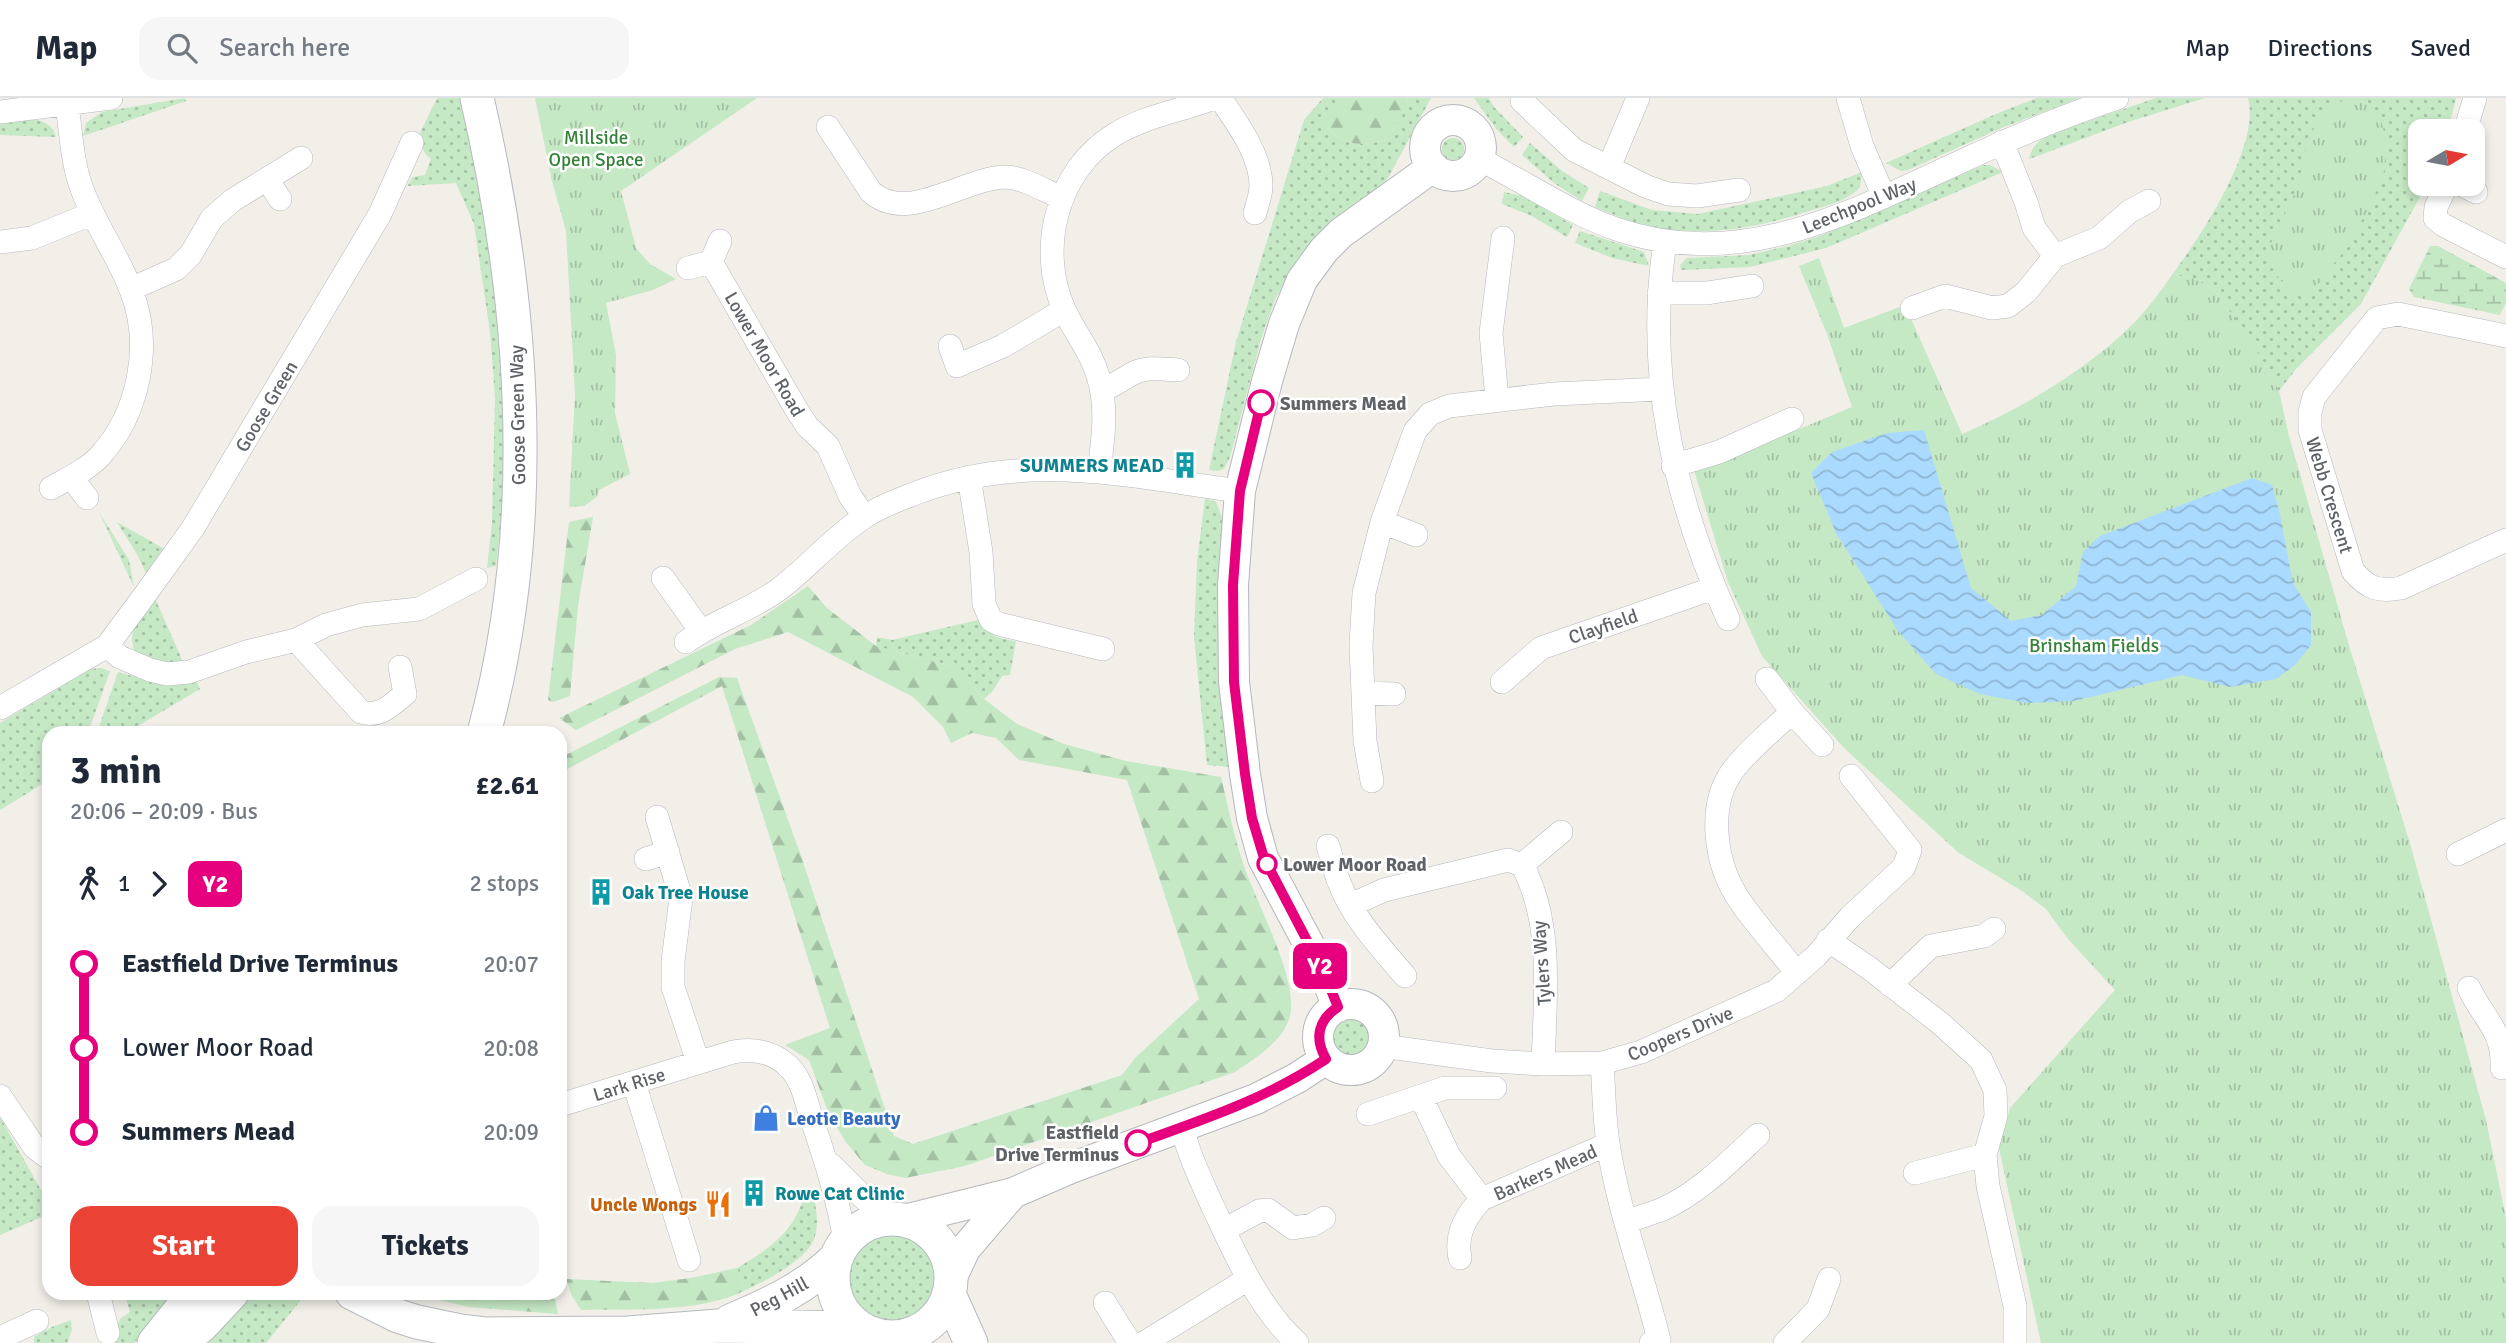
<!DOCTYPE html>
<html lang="en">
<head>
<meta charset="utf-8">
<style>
  :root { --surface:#fff; --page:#f6f6f7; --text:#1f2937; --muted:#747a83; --line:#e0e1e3; --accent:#ea4335 }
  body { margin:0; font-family:Signika,sans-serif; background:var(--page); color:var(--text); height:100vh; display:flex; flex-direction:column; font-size:26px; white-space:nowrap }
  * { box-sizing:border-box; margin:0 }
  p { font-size:23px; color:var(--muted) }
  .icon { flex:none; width:38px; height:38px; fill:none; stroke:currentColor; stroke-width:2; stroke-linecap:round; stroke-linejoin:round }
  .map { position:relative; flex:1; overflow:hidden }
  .details { position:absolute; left:42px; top:628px; width:525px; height:574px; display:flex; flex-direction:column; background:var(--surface); border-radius:21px; box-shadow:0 4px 10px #0003 }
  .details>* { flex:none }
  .badge { padding:0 14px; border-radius:10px; font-size:24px; line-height:46px }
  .needle { width:46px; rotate:80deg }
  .buttons { position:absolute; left:2408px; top:21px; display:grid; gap:14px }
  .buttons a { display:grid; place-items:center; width:77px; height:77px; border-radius:14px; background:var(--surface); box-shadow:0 4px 10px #0003; font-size:35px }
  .map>.badge { position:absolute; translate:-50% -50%; box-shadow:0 0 0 4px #fff }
  .legs { display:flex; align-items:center; gap:10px; height:77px; padding:0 28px; font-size:23px }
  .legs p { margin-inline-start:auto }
  .head { display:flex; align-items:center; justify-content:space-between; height:119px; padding:0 28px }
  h1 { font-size:38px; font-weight:800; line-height:52px }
  .action { display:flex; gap:14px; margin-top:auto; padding:14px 28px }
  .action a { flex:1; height:80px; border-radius:21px; background:var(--accent); color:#fff; font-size:28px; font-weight:800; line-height:80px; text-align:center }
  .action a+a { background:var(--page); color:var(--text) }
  ul { padding:0 28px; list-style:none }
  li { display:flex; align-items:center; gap:24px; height:84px; font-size:26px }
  li i { display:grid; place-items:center; width:10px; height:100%; margin:0 9px; background:currentColor }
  li i::after { content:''; width:18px; height:18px; margin:-9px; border:5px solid; border-radius:50%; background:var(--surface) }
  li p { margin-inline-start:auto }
  li:first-child i { background:linear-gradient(#0000 50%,currentColor 0) }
  li:last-child i { background:linear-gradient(currentColor 50%,#0000 0) }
  header { display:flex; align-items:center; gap:42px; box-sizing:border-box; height:98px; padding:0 35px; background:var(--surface); border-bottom:2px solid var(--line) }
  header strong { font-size:33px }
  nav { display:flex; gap:38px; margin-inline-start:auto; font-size:24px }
  .search { width:490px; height:63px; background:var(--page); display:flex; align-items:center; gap:18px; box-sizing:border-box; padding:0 24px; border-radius:21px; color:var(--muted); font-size:26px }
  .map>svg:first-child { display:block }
  .grass { fill:url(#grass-dots) }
  .forest { fill:url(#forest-firs) }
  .wetland { fill:url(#wetland-marsh) }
  .park { fill:url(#park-tufts) }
  .water { fill:url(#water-waves) }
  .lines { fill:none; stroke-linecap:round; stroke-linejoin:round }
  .minor-casing { stroke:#b5b8bc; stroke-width:24 }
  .tertiary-casing { stroke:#b5b8bc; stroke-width:32 }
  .secondary-casing { stroke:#b6babf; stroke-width:35 }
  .minor { stroke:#fff; stroke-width:23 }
  .tertiary { stroke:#fff; stroke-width:30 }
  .secondary { stroke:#fff; stroke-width:33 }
  .line-1-casing { stroke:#fff; stroke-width:16 }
  .line-1 { stroke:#e6007e; stroke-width:10 }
  .stop-1-dot { fill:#fff; stroke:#e6007e; stroke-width:3.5 }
  .labels { text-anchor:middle; stroke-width:5; stroke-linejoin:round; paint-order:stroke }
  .park-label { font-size:19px; fill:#348238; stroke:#fff }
  .street-label { font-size:19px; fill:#5f6368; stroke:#fff }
  .stop-label { font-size:19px; font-weight:bold; fill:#5f6368; stroke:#fff; text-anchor:start }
  .culture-label { font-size:19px; font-weight:bold; fill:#0d838f; stroke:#fff; text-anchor:start }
  .shop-label { font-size:19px; font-weight:bold; fill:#366cbe; stroke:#fff; text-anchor:start }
  .food-label { font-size:19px; font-weight:bold; fill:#c56008; stroke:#fff; text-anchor:end }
</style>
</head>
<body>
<header>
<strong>Map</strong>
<div class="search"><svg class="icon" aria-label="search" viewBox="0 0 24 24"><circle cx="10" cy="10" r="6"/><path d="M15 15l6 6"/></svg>Search here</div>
<nav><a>Map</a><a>Directions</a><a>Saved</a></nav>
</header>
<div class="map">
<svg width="2506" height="1245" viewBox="0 0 2506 1245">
  <defs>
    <pattern id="grass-dots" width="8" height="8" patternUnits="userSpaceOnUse" patternTransform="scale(1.75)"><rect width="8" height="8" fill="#c5e8c5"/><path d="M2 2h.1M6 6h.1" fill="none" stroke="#a3c0a4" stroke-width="1.8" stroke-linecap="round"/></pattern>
    <pattern id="forest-firs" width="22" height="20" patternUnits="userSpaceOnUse" patternTransform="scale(1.75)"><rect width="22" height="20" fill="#c5e8c5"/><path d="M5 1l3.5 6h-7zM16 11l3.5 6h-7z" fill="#a3c0a4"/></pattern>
    <pattern id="wetland-marsh" width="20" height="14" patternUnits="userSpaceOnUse" patternTransform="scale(1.75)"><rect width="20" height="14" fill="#c5e8c5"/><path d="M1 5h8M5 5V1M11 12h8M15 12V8" fill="none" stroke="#a3c0a4"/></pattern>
    <pattern id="park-tufts" width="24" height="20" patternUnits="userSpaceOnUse" patternTransform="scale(1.75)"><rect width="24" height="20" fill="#c5e8c5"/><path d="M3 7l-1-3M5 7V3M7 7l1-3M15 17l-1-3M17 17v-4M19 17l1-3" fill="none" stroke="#a3c0a4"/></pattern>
    <pattern id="water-waves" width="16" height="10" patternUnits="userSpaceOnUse" patternTransform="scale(1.75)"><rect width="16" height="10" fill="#aadaff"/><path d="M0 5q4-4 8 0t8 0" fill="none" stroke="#8eb4d2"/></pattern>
  </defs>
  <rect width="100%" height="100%" fill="#f1efe8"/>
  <path class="grass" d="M185 0 186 3 83 38 86 25 102 14Z
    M437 0H461L487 123 507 300 501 424 496 468 487 470 492 424 495 300 490 234 474 126 456 85 407 88 413 79 425 77 431 61C423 55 422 50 422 39L419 37Z
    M1323 0H1342L1322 26C1347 48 1355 49 1387 42L1408 8 1407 0H1431L1388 80 1381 88 1320 134 1276 199 1261 241 1230 359 1224 371 1218 373 1209 372 1236 244 1304 22Z
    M1474 0H1489L1494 9 1523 39 1514 49 1497 32Z
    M2037 0H2080L1999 31 1908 72 1901 73 1886 65 1998 15Z
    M2156 0H2205L2128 24 2029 61C2032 47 2039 43 2051 36Z
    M2248 0H2456L2448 33H2420V86H2427L2361 206 2296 271 2279 293 2249 240 2214 192 2193 180 2172 177C2200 139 2261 48 2248 0Z
    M34 21C45 24 54 28 56 39L0 37V25Z
    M1442 51a11 11 0 1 1 22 0a11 11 0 1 1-22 0Z
    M1530 45 1562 73 1589 90 1582 103 1554 85 1522 57Z
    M1984 67H1990L2003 74 1826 150 1750 169 1681 172 1680 167 1687 160 1749 157 1788 148 1820 138Z
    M1862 74 1860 89C1847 104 1824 108 1806 114 1757 130 1703 139 1651 129 1632 125 1613 116 1595 109L1600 93 1652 112 1698 116 1827 88Z
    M1504 94 1522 98 1573 127 1567 139 1530 117 1502 106Z
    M1580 133 1644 154 1649 168 1612 160 1575 145Z
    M1205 400 1216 404 1224 425 1230 669 1207 667 1194 539 1197 464Z
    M99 414 129 462 134 489Z
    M117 424 168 453 149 482 138 458Z
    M154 498 183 564 169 567 135 555C126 531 140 516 154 498Z
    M978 522C990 537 997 541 1016 543L1010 577 1002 578 992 594 984 601 954 569 876 548 877 539 892 542Z
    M101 570 110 573 88 635H49V682L0 712V625L91 571Z
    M118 574 143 581 196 582 200 591 126 635H97Z
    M1330 939a21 21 0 1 1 42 0a21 21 0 1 1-42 0Z
    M0 1019 46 1101 49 1116 0 1137Z
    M814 1099C816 1112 819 1125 815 1138 809 1161 767 1182 746 1192L737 1170C767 1152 791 1137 803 1102Z
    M846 1180a45 45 0 1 1 90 0a45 45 0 1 1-90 0Z
    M129 1195H180L134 1245H107L121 1220 130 1214 125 1197Z
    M240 1195H303L301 1202 266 1245H189Z
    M71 1222 72 1232 67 1245H34V1239L52 1229Z"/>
  <path class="forest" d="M1342 0H1407L1408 8 1387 42C1355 49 1347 48 1321 25Z
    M593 419 578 508 570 598 553 604 548 602 569 424Z
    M808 488 827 510 876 548 954 569 984 601 1017 626 1064 646 1126 663 1221 679C1228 708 1234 739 1244 768 1257 806 1294 873 1291 911 1289 940 1256 960 1235 974L965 1068 905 1080 887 1076 865 1067 845 1043 828 1014 809 962 785 947 830 930 722 588 560 675V660L719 579 737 580 801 758 894 1038 913 1046 1122 977 1135 960 1199 901 1127 682 1019 662 996 640 972 635 951 645 943 629 913 599 788 534 735 551 576 632 559 620 751 527Z
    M737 1170 746 1192C701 1215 632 1211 581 1212L572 1198 566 1181 652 1185 691 1180Z
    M411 1195H554L558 1216 468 1209Z"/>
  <path class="wetland" d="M2430 148H2438L2506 185V204L2500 217 2414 199 2409 191Z"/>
  <path class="park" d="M535 0H757L621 93 636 150 650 166 676 181 653 192 606 205 616 257 615 315 630 376 599 392 597 399 584 408 569 409 575 297 566 133 552 83Z
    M2346 0C2360 0 2371 4 2378 17 2386 32 2388 52 2385 69 2380 96 2334 177 2311 192 2304 197 2298 195 2290 194L2275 175 2270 161V147L2299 86 2308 39 2326 14Z
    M1819 160 1844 230 1905 207 1962 336C2022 310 2084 274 2132 227 2147 212 2160 194 2172 177L2193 180 2214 192 2249 239 2279 293 2289 338 2350 551 2411 749 2486 1022 2506 1120V1245H2041L1999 1050 2010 1010 2115 892 2068 841 2046 811 2022 793 1959 755 1845 651 1762 558 1728 484 1693 369 1771 343 1852 309 1827 236 1799 168Z"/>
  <path class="water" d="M1924 332 1971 490 2011 523 2042 517 2076 488 2083 454 2100 438 2252 380 2272 387 2279 412 2293 485 2311 514V547L2295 567 2276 581 2230 589 2182 577 2074 603 2027 605 1980 596 1936 576 1898 533 1836 435 1811 375 1832 354 1887 335Z"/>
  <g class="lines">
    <defs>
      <path id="minor" d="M1220 0C1237 25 1261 57 1261 88 1261 97 1257 107 1255 115
        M1848 0 1862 48 1884 99
        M1522 3 1574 52 1645 88 1668 96 1697 98 1739 92
        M0 14 111 0
        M828 29 871 94C908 127 965 79 1006 79 1025 80 1045 93 1062 100
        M2465 33 2475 0
        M2002 44 2026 104 2034 130 2055 158
        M1479 61C1525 84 1568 114 1616 131 1740 174 1849 115 1960 64 2011 40 2063 18 2117 0
        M1609 69 1638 0
        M267 81 280 101
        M2447 86 2436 109 2435 120 2443 127 2506 159
        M2460 86 2476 94
        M0 144 32 140 91 116
        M1665 144C1645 276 1674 400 1728 521
        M711 164 795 309 807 328 828 348 850 398 864 418
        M688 170 711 164 720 143
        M131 191 176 171 191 156 212 120 233 102 301 60
        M1659 195H1707L1752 188
        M1912 210 1945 198 1992 210 2008 208 2026 194 2055 158 2099 140 2130 113 2149 103
        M2506 238 2398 216 2377 220 2314 299 2310 314V332L2353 473C2368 491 2379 494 2401 490L2506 442
        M950 248 957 268 1003 248 1064 212
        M1102 292C1114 288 1121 282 1132 276 1146 268 1163 271 1178 272
        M1497 301 1491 235 1503 140
        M1673 368 1719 354 1792 321
        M1099 373C1103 341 1108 309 1098 278 1091 253 1074 234 1064 211 1037 151 1057 72 1114 37 1144 18 1181 13 1214 0
        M71 379 87 400
        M969 379 981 454 984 506 991 522 999 526 1103 551
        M51 390C67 381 87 372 100 358 139 315 153 247 131 192 118 157 95 127 82 91 72 65 71 34 67 7
        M1382 424 1416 437
        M663 480 701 533
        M296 542 361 614C380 620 391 607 405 596L400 569
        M686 544C714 523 749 513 778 492 808 470 832 440 863 420 877 410 895 403 911 397 1022 352 1127 378 1240 393
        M107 548 120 559 150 572 167 576 189 574 246 554 296 542 326 527 362 517 419 511 476 481
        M1767 581 1792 614 1822 647
        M1502 584 1541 550 1714 490
        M1364 595 1394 596
        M0 610 107 548 147 494 193 430 380 116 412 45
        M1792 614C1773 632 1750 650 1734 671 1706 707 1715 767 1740 803 1757 828 1778 851 1797 875
        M1372 683 1365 643 1361 548 1364 495 1382 424 1415 333 1430 316 1449 308 1554 296 1662 291
        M657 719 681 800 673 863V889L698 964
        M1328 748C1332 760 1334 772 1339 784 1352 819 1381 850 1405 878
        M2458 756 2506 732
        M646 761 668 754
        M1522 767 1561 734
        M1351 807 1384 792 1508 762 1522 767C1554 825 1545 902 1543 966
        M1828 842 1869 870 1940 925 1981 962 1995 992 1996 1018 1985 1057 1988 1088 2015 1208V1245
        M1890 887 1931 848 1984 838 1994 831
        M2469 890C2483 921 2504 932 2502 970
        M1382 948 1492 963 1543 966 1602 965 1641 954 1776 893 1816 858 1850 819 1904 769 1910 752 1851 678
        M1602 965C1604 992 1604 1019 1608 1045 1618 1112 1643 1177 1659 1242L1651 1245
        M634 985 689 1162
        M0 998 35 1050 49 1060
        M1421 999 1449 1058 1482 1101
        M560 1007 733 954C753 950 773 954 788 968 803 982 806 1004 812 1022 826 1063 838 1101 845 1143
        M1368 1016 1445 990H1495
        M1182 1029C1189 1058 1201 1082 1213 1109 1235 1156 1258 1209 1297 1245
        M830 1066 866 1102 895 1120
        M1915 1075 1985 1057
        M1626 1124C1638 1119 1651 1116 1663 1111 1700 1094 1729 1064 1758 1037
        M1224 1132 1259 1113 1268 1112 1293 1130 1312 1127 1324 1120
        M1460 1160C1455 1137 1466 1117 1482 1101L1608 1046
        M98 1195 108 1235
        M1105 1205 1130 1245
        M0 1240 37 1223
        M1144 1245 1248 1181
        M1785 1245 1818 1211 1829 1181"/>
      <path id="tertiary" d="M1425 50a28 28 0 1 1 56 0a28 28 0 1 1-56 0Z
        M1318 939a33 33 0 1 1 66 0a33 33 0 1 1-66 0Z
        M1338 909 1325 877 1263 760 1252 720 1245 676 1234 584 1233 487 1240 393 1267 283 1284 226 1302 182 1324 152 1341 135 1433 69
        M904 1122 1013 1095 1071 1070 1256 1001 1297 980 1326 961
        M952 1179 965 1151 1012 1096"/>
      <path id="secondary" d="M477 0C525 207 540 428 484 635
        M833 1180a59 59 0 1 1 118 0a59 59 0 1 1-118 0Z
        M352 1195 398 1218 417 1224 460 1233 485 1236 628 1235 718 1228 859 1230
        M949 1196 971 1245
        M730 1223C770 1206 804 1191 836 1160
        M154 1245 194 1195
        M181 1245 203 1226 232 1195"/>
    </defs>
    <use href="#minor" class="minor-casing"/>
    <use href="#tertiary" class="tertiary-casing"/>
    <use href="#secondary" class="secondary-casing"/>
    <use href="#minor" class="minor"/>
    <use href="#tertiary" class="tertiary"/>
    <use href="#secondary" class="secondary"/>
  </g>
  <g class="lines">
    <defs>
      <path id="line-1" d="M1138 1045C1205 1021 1266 1001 1326 961 1314 940 1318 922 1338 909L1325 877 1264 760 1252 720 1245 676 1234 584 1233 487 1240 393 1261 305"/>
    </defs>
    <use href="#line-1" class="line-1-casing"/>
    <use href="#line-1" class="line-1"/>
  </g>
  <defs>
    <symbol id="building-bare" viewBox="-9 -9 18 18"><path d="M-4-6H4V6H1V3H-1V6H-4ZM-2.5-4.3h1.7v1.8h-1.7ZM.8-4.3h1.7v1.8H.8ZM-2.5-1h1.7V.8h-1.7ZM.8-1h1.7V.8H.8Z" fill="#0f9aa8" stroke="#fff" stroke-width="2.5" paint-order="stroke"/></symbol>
    <symbol id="shop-bare" viewBox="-9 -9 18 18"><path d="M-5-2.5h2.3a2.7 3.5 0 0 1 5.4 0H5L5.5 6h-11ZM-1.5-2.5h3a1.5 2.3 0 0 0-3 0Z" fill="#3f7fe0" stroke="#fff" stroke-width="2.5" paint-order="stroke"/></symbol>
    <symbol id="restaurant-bare" viewBox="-9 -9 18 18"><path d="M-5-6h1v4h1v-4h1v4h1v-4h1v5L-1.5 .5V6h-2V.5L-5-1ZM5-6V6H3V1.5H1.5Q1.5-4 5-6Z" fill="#e8710a" stroke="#fff" stroke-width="2.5" paint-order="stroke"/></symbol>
  </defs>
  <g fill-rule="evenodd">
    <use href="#building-bare" x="1166" y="348" width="38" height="38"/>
    <use href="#building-bare" x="582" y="775" width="38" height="38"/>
    <use href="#shop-bare" x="747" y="1001" width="38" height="38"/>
    <use href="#building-bare" x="735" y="1076" width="38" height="38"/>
    <use href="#restaurant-bare" x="699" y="1087" width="38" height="38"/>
  </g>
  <g class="stop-1-dot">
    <circle cx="1261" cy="305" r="12"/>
    <circle cx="1267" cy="766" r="9"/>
    <circle cx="1138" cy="1045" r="12"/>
  </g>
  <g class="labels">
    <g class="park-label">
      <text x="596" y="46">Millside<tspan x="596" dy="22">Open Space</tspan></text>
      <text x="2094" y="554">Brinsham Fields</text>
    </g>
    <g class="street-label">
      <text transform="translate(1859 107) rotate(-22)" y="7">Leechpool Way</text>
      <text transform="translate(765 256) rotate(60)" y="7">Lower Moor Road</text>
      <text transform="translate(266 308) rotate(-59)" y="7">Goose Green</text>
      <text transform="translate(517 317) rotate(-91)" y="7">Goose Green Way</text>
      <text transform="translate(2330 397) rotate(73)" y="7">Webb Crescent</text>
      <text transform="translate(1603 528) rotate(-19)" y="7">Clayfield</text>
      <text transform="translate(1541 865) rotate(-94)" y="7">Tylers Way</text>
      <text transform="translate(1680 935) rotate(-23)" y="7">Coopers Drive</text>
      <text transform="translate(629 986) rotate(-17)" y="7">Lark Rise</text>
      <text transform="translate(1545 1074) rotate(-24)" y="7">Barkers Mead</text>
      <text transform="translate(779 1198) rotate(-28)" y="7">Peg Hill</text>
    </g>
    <g class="stop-label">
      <text x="1280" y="312">Summers Mead</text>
      <text x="1283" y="773">Lower Moor Road</text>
      <text x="1119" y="1041" text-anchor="end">Eastfield<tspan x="1119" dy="22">Drive Terminus</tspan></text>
    </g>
    <g class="culture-label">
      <text x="1164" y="374" text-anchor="end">SUMMERS MEAD</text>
      <text x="622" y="801">Oak Tree House</text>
      <text x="775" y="1102">Rowe Cat Clinic</text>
    </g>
    <g class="shop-label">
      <text x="787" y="1027">Leotie Beauty</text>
    </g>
    <g class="food-label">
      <text x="697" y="1113">Uncle Wongs</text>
    </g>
  </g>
</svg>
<div class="buttons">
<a><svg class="needle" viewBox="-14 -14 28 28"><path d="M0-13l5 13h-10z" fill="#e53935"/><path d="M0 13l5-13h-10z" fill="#747a83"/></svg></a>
</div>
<b class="badge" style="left:1320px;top:868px;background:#e6007e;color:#fff">Y2</b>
<section class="details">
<div class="head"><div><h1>3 min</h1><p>20:06 – 20:09 · Bus</p></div><b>£2.61</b></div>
<div class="legs"><svg class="icon" aria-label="walk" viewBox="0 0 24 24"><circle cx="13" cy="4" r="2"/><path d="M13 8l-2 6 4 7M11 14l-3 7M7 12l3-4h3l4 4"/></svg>1<svg class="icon" aria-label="forward" viewBox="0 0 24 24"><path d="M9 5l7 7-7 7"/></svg><b class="badge" style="background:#e6007e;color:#fff">Y2</b><p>2 stops</p></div>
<ul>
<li><i style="color:#e6007e"></i><b>Eastfield Drive Terminus</b><p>20:07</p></li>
<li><i style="color:#e6007e"></i><span>Lower Moor Road</span><p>20:08</p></li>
<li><i style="color:#e6007e"></i><b>Summers Mead</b><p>20:09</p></li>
</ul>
<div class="action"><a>Start</a><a>Tickets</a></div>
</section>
</div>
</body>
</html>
